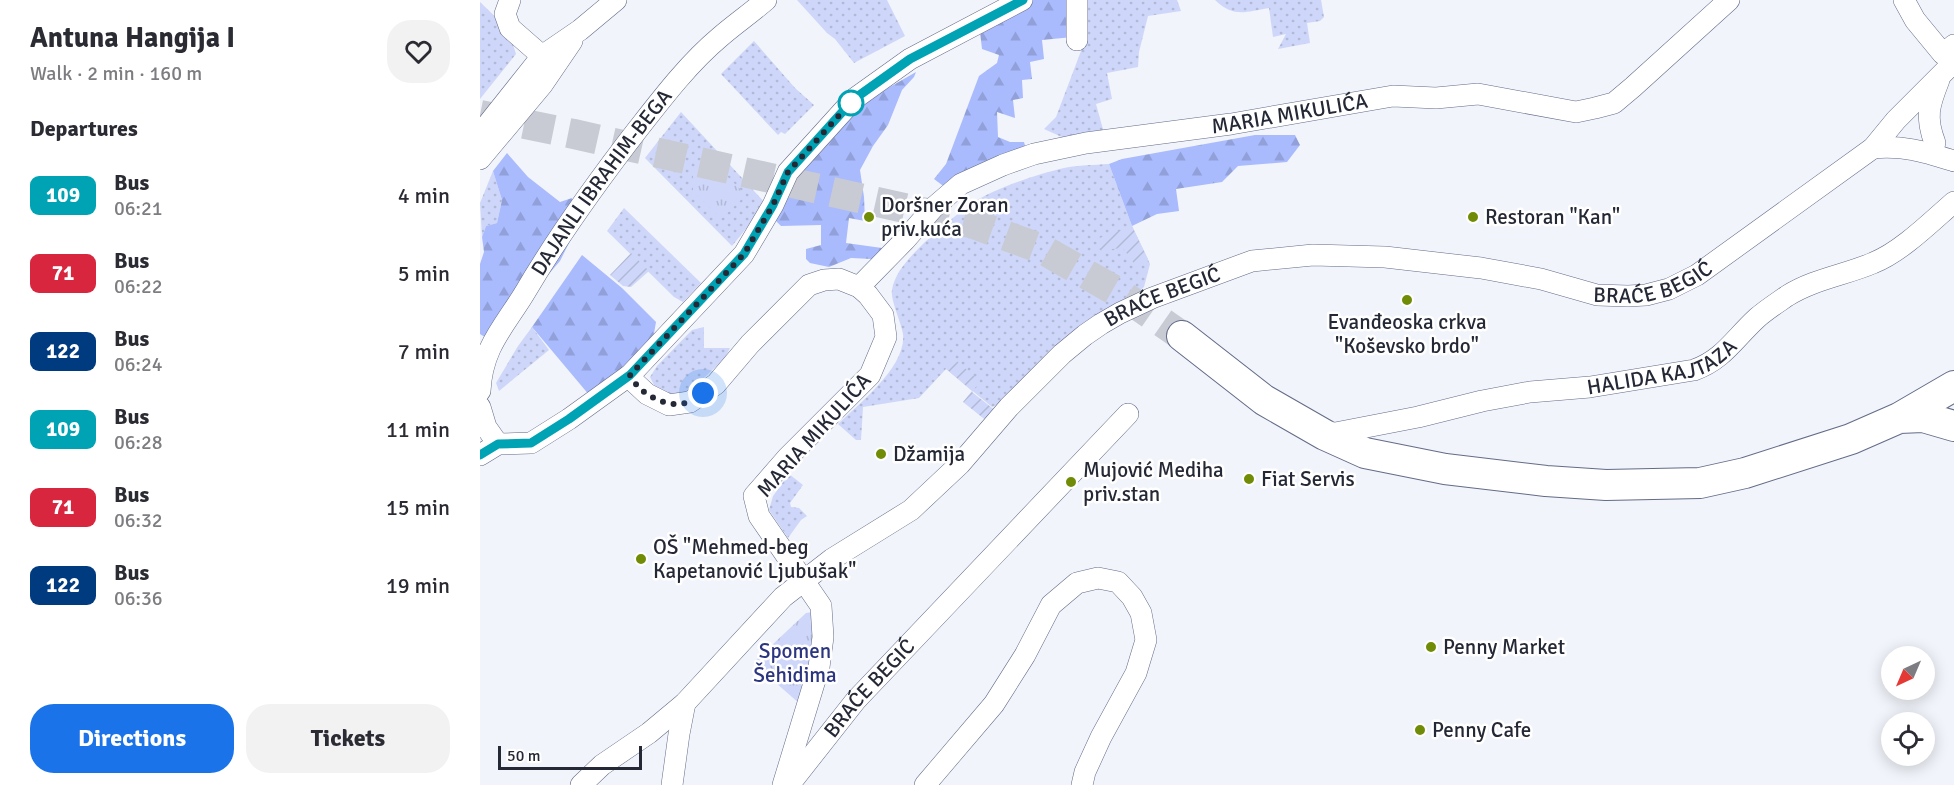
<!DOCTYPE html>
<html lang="en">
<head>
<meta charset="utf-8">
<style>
  :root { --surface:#fff; --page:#f2f2f3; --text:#2b2b33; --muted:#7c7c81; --accent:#1a73e8 }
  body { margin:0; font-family:Signika,sans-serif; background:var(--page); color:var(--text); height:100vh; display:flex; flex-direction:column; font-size:22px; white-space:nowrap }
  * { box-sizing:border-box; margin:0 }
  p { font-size:20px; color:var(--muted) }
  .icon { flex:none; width:33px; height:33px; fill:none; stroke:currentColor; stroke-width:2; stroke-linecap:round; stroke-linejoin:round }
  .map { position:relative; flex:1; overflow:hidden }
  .drawer { display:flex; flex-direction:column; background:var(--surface); width:480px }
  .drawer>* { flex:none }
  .badge { padding:0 12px; border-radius:9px; font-size:21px; line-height:39px }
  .needle { width:39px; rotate:224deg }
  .buttons { position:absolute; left:1401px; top:646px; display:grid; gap:12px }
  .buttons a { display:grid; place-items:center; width:54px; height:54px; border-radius:50%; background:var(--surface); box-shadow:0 3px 15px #0003; font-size:30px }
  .scale { position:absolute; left:18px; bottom:15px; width:144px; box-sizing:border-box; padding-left:6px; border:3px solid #252935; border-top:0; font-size:16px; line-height:21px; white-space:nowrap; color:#252935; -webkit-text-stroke:4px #fff; paint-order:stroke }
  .you { position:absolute; width:30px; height:30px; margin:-15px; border:4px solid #fff; border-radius:50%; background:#1a73e8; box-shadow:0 0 0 9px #1a73e833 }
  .map>.badge { position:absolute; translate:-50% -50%; box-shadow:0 0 0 3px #fff }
  h2 { padding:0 30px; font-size:22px; line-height:54px }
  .round { display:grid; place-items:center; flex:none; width:63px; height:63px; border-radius:24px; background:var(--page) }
  .overview { display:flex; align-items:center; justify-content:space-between; height:102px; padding:0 30px }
  h1 { font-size:28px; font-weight:700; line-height:45px }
  .cta { display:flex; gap:12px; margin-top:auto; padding:12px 30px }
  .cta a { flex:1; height:69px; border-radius:24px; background:var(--accent); color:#fff; font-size:24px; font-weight:700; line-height:69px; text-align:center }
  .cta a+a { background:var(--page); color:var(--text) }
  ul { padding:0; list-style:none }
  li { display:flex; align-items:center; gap:18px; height:78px; padding:0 30px }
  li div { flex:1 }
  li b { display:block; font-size:22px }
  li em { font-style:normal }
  li .badge { min-width:66px; font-weight:700; text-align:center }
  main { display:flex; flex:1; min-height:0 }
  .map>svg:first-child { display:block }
  .grass { fill:url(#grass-dots) }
  .forest { fill:url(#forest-firs) }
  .park { fill:url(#park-tufts) }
  .garden { fill:url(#garden-furrows) }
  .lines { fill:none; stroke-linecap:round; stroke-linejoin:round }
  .secondary-tunnel { stroke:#c8cbd3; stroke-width:30; stroke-dasharray:30 15; stroke-linecap:butt }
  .street-casing { stroke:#636b87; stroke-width:22 }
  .secondary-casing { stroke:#636b87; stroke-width:32 }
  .street { stroke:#fff; stroke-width:21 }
  .secondary { stroke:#fff; stroke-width:30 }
  .line-casing { stroke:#fff; stroke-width:14 }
  .line { stroke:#00a3b4; stroke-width:9 }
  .walk { stroke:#252935; stroke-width:6; stroke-dasharray:0 10.8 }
  .stop-dot { fill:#fff; stroke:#00a3b4; stroke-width:3 }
  .poi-dot { fill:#708c06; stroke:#fff; stroke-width:2 }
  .labels { text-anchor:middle; stroke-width:5; stroke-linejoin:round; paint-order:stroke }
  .street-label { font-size:21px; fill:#252935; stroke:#fff }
  .poi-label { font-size:21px; fill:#252935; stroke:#fff; text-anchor:start }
  .park-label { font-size:21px; fill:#2b3580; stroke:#fff }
</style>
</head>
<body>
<main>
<section class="drawer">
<div class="overview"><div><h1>Antuna Hangija I</h1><p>Walk · 2 min · 160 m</p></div><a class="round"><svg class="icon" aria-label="heart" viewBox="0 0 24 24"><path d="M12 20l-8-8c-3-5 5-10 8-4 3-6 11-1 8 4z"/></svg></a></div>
<h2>Departures</h2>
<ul>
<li><span class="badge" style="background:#00a3b4;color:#fff">109</span><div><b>Bus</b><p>06:21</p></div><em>4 min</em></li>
<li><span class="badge" style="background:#d7263d;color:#fff">71</span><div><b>Bus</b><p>06:22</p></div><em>5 min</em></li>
<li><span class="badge" style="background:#003b80;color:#fff">122</span><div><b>Bus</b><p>06:24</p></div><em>7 min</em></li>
<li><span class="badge" style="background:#00a3b4;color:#fff">109</span><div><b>Bus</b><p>06:28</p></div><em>11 min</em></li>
<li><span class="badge" style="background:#d7263d;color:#fff">71</span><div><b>Bus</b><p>06:32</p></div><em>15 min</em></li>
<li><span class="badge" style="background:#003b80;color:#fff">122</span><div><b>Bus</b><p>06:36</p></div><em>19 min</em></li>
</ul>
<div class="cta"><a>Directions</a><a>Tickets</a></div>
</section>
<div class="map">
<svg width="1474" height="785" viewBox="0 0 1474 785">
  <defs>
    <pattern id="grass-dots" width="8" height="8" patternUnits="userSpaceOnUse" patternTransform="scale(1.5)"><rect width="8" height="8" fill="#ced7f9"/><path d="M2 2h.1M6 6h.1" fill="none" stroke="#b1b9d6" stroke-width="1.8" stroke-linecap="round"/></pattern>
    <pattern id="forest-firs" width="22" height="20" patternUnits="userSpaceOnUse" patternTransform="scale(1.5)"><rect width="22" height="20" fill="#a9bafd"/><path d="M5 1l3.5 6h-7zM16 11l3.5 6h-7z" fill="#91a0d9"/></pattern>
    <pattern id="park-tufts" width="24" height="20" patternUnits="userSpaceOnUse" patternTransform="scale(1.5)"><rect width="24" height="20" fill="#ced7f9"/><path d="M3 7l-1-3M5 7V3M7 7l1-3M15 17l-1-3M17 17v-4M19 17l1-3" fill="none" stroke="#b1b9d6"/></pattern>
    <pattern id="garden-furrows" width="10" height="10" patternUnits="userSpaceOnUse" patternTransform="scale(1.5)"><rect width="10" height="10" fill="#ced7f9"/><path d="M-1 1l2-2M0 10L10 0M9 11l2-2" fill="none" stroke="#b1b9d6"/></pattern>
  </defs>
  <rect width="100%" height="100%" fill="#f1f4fa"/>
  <path class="grass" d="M317 0H407L425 36 374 63 355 39 347 33Z
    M599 0H697L701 11 668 16 659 52 658 67 627 73 632 99 616 104 624 133 584 138 564 129 576 117 601 51Z
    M735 0H841L844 17 840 21 827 23 830 43 798 49 806 34 793 37 789 8C765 12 754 18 735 0Z
    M0 2 28 29 36 54 0 99Z
    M274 41 315 88 334 105 305 134 301 132 298 135 241 74Z
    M201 112 286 204 252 246 165 158Z
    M629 164 652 226 670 264 664 287 529 400 512 407 466 369 439 398 383 407 381 440H376L358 424C379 404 427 366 423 334 421 322 410 299 412 290 415 271 432 255 445 242 460 228 477 214 494 202 516 188 558 174 584 168 598 165 614 165 629 164Z
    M13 171 22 200 17 223 6 226 2 237 0 203Z
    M144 208 221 283 203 302 194 297 127 231Z
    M52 327 69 350 19 391 16 383 38 346Z
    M224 327V348H250L245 358 207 394 188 395 175 387 170 377 177 366 212 330Z
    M309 474 323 485 310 503 311 507 319 508 327 516 321 520 308 538 289 510 293 496Z"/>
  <path class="forest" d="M542 0H587L586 5 593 21V37L562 40 564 59 550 62 552 79 542 80 543 98 533 100 535 118 517 112 518 137 530 142H544L548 156 466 188 454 179 466 164 499 76 517 63 519 55 502 49 499 23Z
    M436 72 434 77 422 90 408 125 393 146 380 170 384 197 385 221 369 218 366 243 402 248 392 259 371 258 349 267 330 263 326 259V249L341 245V225L301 226 293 218 316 176 362 124 396 95Z
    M775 135H815L820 145 807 162 758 166 742 182 696 189 699 211 677 214 652 226 629 164 642 159Z
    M27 153 48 177 80 202 92 198 99 223 80 261 11 341 0 334V264L4 252 2 237 6 226 17 223 22 200 13 171Z
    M102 255 142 288 176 322 173 339 136 378 110 396 52 327Z"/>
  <path class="park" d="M228 157 266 195 241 219 213 191V172Z
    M339 611 328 711 273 663 326 613Z"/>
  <path class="garden" d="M652 226 668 259 655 265 643 248 621 250 617 239Z
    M151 253 169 271 151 287 143 286 130 275Z
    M472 357 500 381 492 392 516 411 508 422 483 402 492 391 464 367Z"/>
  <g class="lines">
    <path class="secondary-tunnel" d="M0 115 94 134 491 223 562 249 641 294 702 336"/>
    <defs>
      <g id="street">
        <path d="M30 0 25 14 30 28 62 56"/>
        <path d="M1424 0 1435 20 1463 54 1474 45"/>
        <path d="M597 40V0"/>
        <path d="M0 134 62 56 100 30 136 0"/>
        <path d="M1455 143C1445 117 1449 105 1459 80"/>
        <path d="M1393 148C1424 145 1445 152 1474 161"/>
        <path d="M0 159 62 85 92 41"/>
        <path id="s1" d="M379 287 425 240 453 208 481 184 523 165 554 154 606 143 751 124 913 96 956 98 998 94 1096 112 1115 108 1134 103 1153 87 1249 0"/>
        <path d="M150 375 153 381 167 394 189 405 210 402 236 384 270 344 329 285 344 280 359 279 379 287 388 295 403 315 406 337 390 375 308 457 274 496 279 516 341 606 343 637 339 667 303 785"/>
        <path id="s2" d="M0 391C2 348 23 328 44 294 78 236 117 182 158 129 183 97 209 63 240 37 255 24 271 13 286 0"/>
        <path d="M0 407 6 427 18 444"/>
        <path id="s3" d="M845 435 938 417 1002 401 1050 392 1110 387 1214 370C1243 360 1255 338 1277 318 1286 310 1297 303 1307 296 1334 279 1365 275 1393 263 1421 252 1451 222 1474 202"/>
        <path d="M0 455 18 444 51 443 89 419 150 375 264 254 293 205 308 172 374 99 430 59 542 0"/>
        <path id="s4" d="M101 785 122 765 169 733 205 703 303 597 352 559 431 510 480 464 529 407 582 354 605 335 621 324 640 313 672 298 772 261 833 255 905 257 1001 268 1061 279 1117 295 1148 296 1166 295 1189 289 1217 275 1393 148 1416 120 1474 62"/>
        <path d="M192 785 199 734 205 703"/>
        <path id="s5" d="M309 785 376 700 648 414"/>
        <path d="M445 785 514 704 545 655 571 605 597 583 618 578 638 582 652 597 661 613 666 640 656 673 621 737 605 772 602 785"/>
      </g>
      <path id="secondary" d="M702 336 784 400 845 435 885 453 965 469 1066 481 1126 485 1220 483 1265 473 1371 439 1419 418 1474 386
        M1419 418 1443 417 1474 426"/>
    </defs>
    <use href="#street" class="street-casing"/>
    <use href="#secondary" class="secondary-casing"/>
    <use href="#street" class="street"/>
    <use href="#secondary" class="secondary"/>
  </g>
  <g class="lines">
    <defs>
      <path id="line" d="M0 455 18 444 51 443 89 419 150 375 264 254 293 205 308 172 374 99 430 59 543 0"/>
    </defs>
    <use href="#line" class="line-casing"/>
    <use href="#line" class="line"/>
    <path class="walk" d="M223 393C219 396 215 400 211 401 191 411 159 395 150 375L264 254 293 205 308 172 374 99 371 103"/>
  </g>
  <circle class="stop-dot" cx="371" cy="103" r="12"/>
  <g class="poi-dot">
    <circle cx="389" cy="217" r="6"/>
    <circle cx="993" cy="217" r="6"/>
    <circle cx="927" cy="300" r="6"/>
    <circle cx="401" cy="454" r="6"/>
    <circle cx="769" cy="479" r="6"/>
    <circle cx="591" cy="482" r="6"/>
    <circle cx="161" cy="559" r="6"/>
    <circle cx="951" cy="647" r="6"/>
    <circle cx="940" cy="730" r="6"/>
  </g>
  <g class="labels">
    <g class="street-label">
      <text dy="7" stroke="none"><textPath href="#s1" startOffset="483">MARIA MIKULIĆA</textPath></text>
      <text dy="7" stroke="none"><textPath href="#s2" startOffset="244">DAJANLI IBRAHIM-BEGA</textPath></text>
      <text dy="7" stroke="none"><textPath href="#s4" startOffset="1270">BRAĆE BEGIĆ</textPath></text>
      <text dy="7" stroke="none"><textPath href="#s4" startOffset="766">BRAĆE BEGIĆ</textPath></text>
      <text dy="7" stroke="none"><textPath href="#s3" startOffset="345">HALIDA KAJTAZA</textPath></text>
      <text transform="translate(334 435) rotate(-48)" y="7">MARIA MIKULIĆA</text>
      <text dy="7" stroke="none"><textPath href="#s5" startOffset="126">BRAĆE BEGIĆ</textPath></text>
    </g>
    <g class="poi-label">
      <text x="401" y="212">Doršner Zoran<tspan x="401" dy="24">priv.kuća</tspan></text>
      <text x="1005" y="224">Restoran "Kan"</text>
      <text x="927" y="329" text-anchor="middle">Evanđeoska crkva<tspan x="927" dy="24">"Koševsko brdo"</tspan></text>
      <text x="413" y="461">Džamija</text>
      <text x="603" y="477">Mujović Mediha<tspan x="603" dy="24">priv.stan</tspan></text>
      <text x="781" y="486">Fiat Servis</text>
      <text x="173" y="554">OŠ "Mehmed-beg<tspan x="173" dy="24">Kapetanović Ljubušak"</tspan></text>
      <text x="963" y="654">Penny Market</text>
      <text x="952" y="737">Penny Cafe</text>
    </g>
    <g class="park-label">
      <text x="315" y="658">Spomen<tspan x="315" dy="24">Šehidima</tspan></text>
    </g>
  </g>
</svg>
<div class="buttons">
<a><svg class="needle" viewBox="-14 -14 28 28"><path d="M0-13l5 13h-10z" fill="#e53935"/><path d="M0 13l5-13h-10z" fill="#7c7c81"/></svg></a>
<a><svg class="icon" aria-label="locate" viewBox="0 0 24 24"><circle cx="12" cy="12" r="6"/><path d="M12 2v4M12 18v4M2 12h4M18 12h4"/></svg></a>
</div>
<div class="scale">50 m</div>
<div class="you" style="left:223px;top:393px"></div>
</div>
</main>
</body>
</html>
